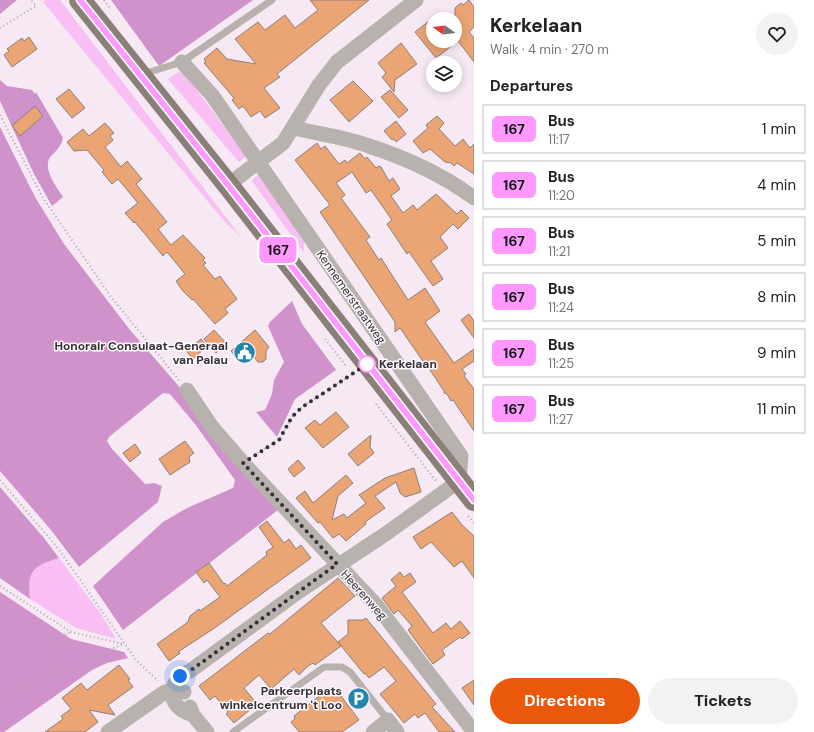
<!DOCTYPE html>
<html lang="en">
<head>
<meta charset="utf-8">
<style>
  :root { --surface:#fff; --page:#f2f2f2; --text:#222; --muted:#767676; --line:#e0e0e0; --accent:#ea580c }
  body { margin:0; font-family:"DM Sans",sans-serif; background:var(--page); color:var(--text); height:100vh; display:flex; flex-direction:column; font-size:15px; white-space:nowrap }
  * { box-sizing:border-box; margin:0 }
  p { font-size:13px; color:var(--muted) }
  .icon { flex:none; width:22px; height:22px; fill:none; stroke:currentColor; stroke-width:2; stroke-linecap:round; stroke-linejoin:round }
  .map { position:relative; flex:1; overflow:hidden }
  .panel { display:flex; flex-direction:column; background:var(--surface); width:340px }
  .panel>* { flex:none }
  .badge { padding:0 8px; border-radius:6px; font-size:14px; line-height:26px }
  .needle { width:26px; rotate:285deg }
  .tools { position:absolute; left:426px; top:12px; display:grid; gap:8px }
  .tools a { display:grid; place-items:center; width:36px; height:36px; border-radius:50%; background:var(--surface); box-shadow:0 2px 10px #0003; font-size:20px }
  .you { position:absolute; width:20px; height:20px; margin:-10px; border:3px solid #fff; border-radius:50%; background:#1a73e8; box-shadow:0 0 0 6px #1a73e833 }
  .map>.badge { position:absolute; translate:-50% -50%; box-shadow:0 0 0 2px #fff }
  h2 { padding:0 16px; font-size:15px; line-height:36px }
  .round { display:grid; place-items:center; flex:none; width:42px; height:42px; border-radius:21px; background:var(--page) }
  .head { display:flex; align-items:center; justify-content:space-between; height:68px; padding:0 16px }
  h1 { font-size:19px; font-weight:800; line-height:30px }
  .primary-button { display:flex; gap:8px; margin-top:auto; padding:8px 16px }
  .primary-button a { flex:1; height:46px; border-radius:24px; background:var(--accent); color:#fff; font-size:16px; font-weight:800; line-height:46px; text-align:center }
  .primary-button a+a { background:var(--page); color:var(--text) }
  ul { padding:0; list-style:none }
  li { display:flex; align-items:center; gap:12px; height:50px; margin:0 8px 6px; padding:0 8px; border:2px solid var(--line); border-radius:0px }
  li div { flex:1 }
  li b { display:block; font-size:15px }
  li em { font-style:normal }
  li .badge { min-width:44px; font-weight:700; text-align:center }
  main { display:flex; flex:1; min-height:0 }
  .map>svg:first-child { display:block }
  .green { fill:#f9bef4 }
  .forest { fill:#d092ca }
  .building { fill:#eba575; stroke:#8d7f77 }
  .lines { fill:none; stroke-linecap:round; stroke-linejoin:round }
  .path { stroke:#aba1aa; stroke-width:2; stroke-dasharray:1 3; stroke-linecap:butt }
  .service { stroke:#b7b2ad; stroke-width:7 }
  .minor { stroke:#b7b2ad; stroke-width:15 }
  .primary { stroke:#8a8077; stroke-width:22 }
  .line-casing { stroke:#fff; stroke-width:9 }
  .line { stroke:#f9f; stroke-width:6 }
  .walk { stroke:#353035; stroke-width:4; stroke-dasharray:0 7.2 }
  .stop-dot { fill:#fff; stroke:#f9f; stroke-width:2 }
  .labels { text-anchor:middle; stroke-width:3; stroke-linejoin:round; paint-order:stroke }
  .street-label { font-size:12px; fill:#353035; stroke:#fef9fe }
  .poi-label { font-size:12px; font-weight:bold; fill:#353035; stroke:#fef9fe; text-anchor:end }
  .stop-label { font-size:12px; font-weight:bold; fill:#353035; stroke:#fef9fe; text-anchor:start }
</style>
</head>
<body>
<main>
<div class="map">
<svg width="474" height="732" viewBox="0 0 474 732">
  <rect width="100%" height="100%" fill="#f6e9f4"/>
  <path class="green" d="M46 0H60L241 237 224 221 43 2Z
    M182 70 246 156 239 162 168 79Z
    M258 174 304 239V253L252 181Z
    M59 558 101 614 116 639 76 628 30 599C27 570 33 566 59 558Z"/>
  <path class="forest" d="M0 0H17L0 14Z
    M111 0H253L159 66Z
    M0 80 7 86 32 90 35 94 36 92 63 138C60 148 57 150 51 156 41 168 57 187 63 197L52 206 34 174 0 101Z
    M0 127 35 197 64 244 130 330 283 506 123 630 93 586 163 522 187 508 233 488 235 480 195 424 170 394 163 393 109 437 107 441 112 449 145 484 154 483 162 486 158 502 79 567 51 530 0 471Z
    M292 301 302 324 336 370 295 399 277 437 256 412 265 410 272 394 274 380 284 362 268 326 270 322Z
    M0 487 44 538 59 558C33 566 27 570 30 599L0 578Z
    M0 592 71 639 124 652 128 658 107 663 92 670 4 732H0Z"/>
  <path class="building" d="M310 0H369L277 74 280 77 264 88 280 108 265 118 260 111 251 117 243 106 239 109 232 100 234 98 204 63 206 62 204 59 217 48 227 59 256 64 235 39 258 22 265 30 285 15 295 28 318 10Z
    M469 0 474 7V27L469 32 474 38V62L458 41 436 58 415 32 429 21 433 26V41H458L455 37V8L461 3 463 5Z
    M29 37 37 49 12 67 4 55 9 51 7 49 22 38 24 41Z
    M401 43 417 64 395 80 394 92 382 77 386 73 378 63Z
    M353 81 373 101 349 122 330 100Z
    M69 89 85 108 72 118 56 99Z
    M390 90 408 110 399 118 381 97Z
    M35 106 43 116 20 136 12 126Z
    M437 116 444 123 439 129 455 146 463 139 470 148 474 144V174L457 163 454 166 451 163 445 162 430 149 423 153 413 141 428 128 426 125Z
    M396 121 406 134 396 142 394 139 392 140 384 131Z
    M105 123 114 133 110 136 113 140 105 147 121 167 127 161 142 179 136 184 167 222 158 229 171 245 183 235 205 258 203 260 206 263 203 265 215 279 220 276 237 299 225 309 228 313 215 324 193 299 192 300 182 290 176 281 185 274 167 252 163 256 135 222 134 223 125 213 138 203 118 179 112 184 102 172 104 170 87 150 74 151 67 142 83 129 89 136Z
    M317 143 321 149 325 146 339 164 345 160 347 163 360 153 365 159 367 157 376 168 379 166 381 167 389 181 393 178 400 189 391 196 403 213 413 205 417 210 436 194 457 214 461 210 469 218 458 229 453 224 440 237 448 248 431 261 443 279 433 286 409 252 407 254 387 224 392 220 371 190 366 193 352 172 336 183 345 195 341 198 370 237 366 240 379 260 381 258 408 300 425 288 440 311 425 322 454 363 474 349V361L462 369 466 374 464 376 474 389V431L453 400 451 401 447 394 444 393V391L428 367H427L400 328 395 332V322L320 212 330 205 295 160Z
    M469 314 474 321V338L461 320Z
    M214 330 226 343 216 353 204 339Z
    M255 330 269 347 266 351V359L263 362H258L250 352 239 361 231 351Z
    M201 339 207 346 193 359 186 351Z
    M336 412 349 427 323 448 305 428 315 420 320 425Z
    M371 435 370 447 374 453 358 466 348 454Z
    M185 441 194 453 189 457 190 462 170 475 159 459Z
    M135 444 141 453 130 462 123 453Z
    M298 460 305 468 294 477 288 469Z
    M414 468 421 492 405 497 400 493 396 482 375 496 385 508 365 522 366 524 346 541 339 534 333 538 320 522 318 523 296 498 305 491 313 503 346 475 353 483 338 496 332 520 344 514 347 518 366 503 359 495 385 478Z
    M452 512 462 525 474 536V578L462 561 454 567 431 542 421 549 413 537Z
    M267 521 284 543 289 539 296 549 301 545 311 558 216 627 178 652 180 653 169 661 157 644 188 622 190 616 199 609 200 611 220 597 207 580 204 583 196 572 209 563 224 584 225 583 227 586 267 555 266 552 273 547 259 527Z
    M400 572 404 577 410 573 416 582 402 592 433 633 446 623 451 629 460 621 470 633 462 639 460 637 442 650 445 655 433 664 408 630 412 626 398 610 394 614 382 598 396 586 391 580Z
    M338 578 355 596 321 623 341 646 315 665 313 663 308 666 299 675 294 669 271 689 259 675 244 688 257 704 234 723 226 714 228 712 215 696 210 700 199 686 268 633 270 634Z
    M366 618 436 704 432 707 455 732H439L425 713 418 718 415 714 404 723 380 694 396 681 384 667 369 678 365 673 364 674 338 642 348 634V620H363Z
    M119 665 130 679 128 680 133 687 108 705 115 715 89 710 98 722 85 732H45L63 719 61 716 71 709 62 698 81 683 87 690Z
    M474 680V705L462 688Z
    M335 688 359 720 342 732H299L291 722 295 719 294 716 322 694 324 696Z"/>
  <g class="lines">
    <path class="path" d="M104 0 110 8
      M0 28 36 6 31 0
      M0 115 43 198 111 297 179 380
      M325 339 347 367
      M376 404 436 481
      M254 455 279 440 292 417 301 408 352 374
      M0 480 57 547 136 660 158 681
      M468 516 474 523
      M0 586 71 632 124 644
      M55 674 50 660 48 641 71 632
      M0 698 123 644"/>
    <path class="service" d="M143 74 182 62 272 0
      M233 732 324 667H342L350 672 388 720"/>
    <path class="minor" d="M182 62 212 95 461 456 459 481 387 533 298 592 190 671C173 677 164 698 182 710 185 712 190 714 193 715
      M294 128C319 134 345 137 369 146 406 158 443 175 474 198
      M228 185 283 143 319 85 337 62 416 0
      M187 390 212 427 243 463 377 606 474 732
      M190 707 193 715 207 732
      M108 732 165 692 173 690 184 692
      M373 732 388 720 397 732"/>
    <path class="primary" d="M80 0 228 185 474 500"/>
  </g>
  <g class="lines">
    <defs>
      <path id="line" d="M80 0 228 185 474 500"/>
    </defs>
    <use href="#line" class="line-casing"/>
    <use href="#line" class="line"/>
    <path class="walk" d="M180 676 190 671 337 564 243 463 279 440 292 417 301 408 367 364"/>
  </g>
  <defs>
    <symbol id="civic-disc" viewBox="-11 -11 22 22"><circle r="9.5" fill="#2384af" stroke="#fef9fe"/><path d="M-.6-6.5H3V-4.5H.6V-3L4-1V1h2V6H-6V1h2V-1L-.6-3ZM-1.2 2.5V6h2.4V2.5Z" fill="#fff"/></symbol>
    <symbol id="parking-disc" viewBox="-11 -11 22 22"><circle r="9.5" fill="#2384af" stroke="#fef9fe"/><path d="M-3.5-5.5H1a3.5 3.5 0 0 1 0 7H-1V5.5H-3.5ZM-1-3.4V-.6H.8a1.4 1.4 0 0 0 0-2.8Z" fill="#fff"/></symbol>
  </defs>
  <g fill-rule="evenodd">
    <use href="#civic-disc" x="232" y="340" width="25" height="25"/>
    <use href="#parking-disc" x="346" y="686" width="25" height="25"/>
  </g>
  <circle class="stop-dot" cx="367" cy="364" r="8"/>
  <g class="labels">
    <g class="street-label">
      <text transform="translate(351 297) rotate(55)" y="4">Kennemerstraatweg</text>
      <text transform="translate(364 595) rotate(48)" y="4">Heerenweg</text>
    </g>
    <g class="poi-label">
      <text x="228" y="350">Honorair Consulaat-Generaal<tspan x="228" dy="14">van Palau</tspan></text>
      <text x="342" y="695">Parkeerplaats<tspan x="342" dy="14">winkelcentrum 't Loo</tspan></text>
    </g>
    <g class="stop-label">
      <text x="379" y="368">Kerkelaan</text>
    </g>
  </g>
</svg>
<div class="tools">
<a><svg class="needle" viewBox="-14 -14 28 28"><path d="M0-13l5 13h-10z" fill="#e53935"/><path d="M0 13l5-13h-10z" fill="#767676"/></svg></a>
<a><svg class="icon" aria-label="layers" viewBox="0 0 24 24"><path d="M12 4l9 5-9 5-9-5zM3 14l9 5 9-5"/></svg></a>
</div>
<div class="you" style="left:180px;top:676px"></div>
<b class="badge" style="left:278px;top:250px;background:#f9f;color:#111">167</b>
</div>
<section class="panel">
<div class="head"><div><h1>Kerkelaan</h1><p>Walk · 4 min · 270 m</p></div><a class="round"><svg class="icon" aria-label="heart" viewBox="0 0 24 24"><path d="M12 20l-8-8c-3-5 5-10 8-4 3-6 11-1 8 4z"/></svg></a></div>
<h2>Departures</h2>
<ul>
<li><span class="badge" style="background:#f9f;color:#111">167</span><div><b>Bus</b><p>11:17</p></div><em>1 min</em></li>
<li><span class="badge" style="background:#f9f;color:#111">167</span><div><b>Bus</b><p>11:20</p></div><em>4 min</em></li>
<li><span class="badge" style="background:#f9f;color:#111">167</span><div><b>Bus</b><p>11:21</p></div><em>5 min</em></li>
<li><span class="badge" style="background:#f9f;color:#111">167</span><div><b>Bus</b><p>11:24</p></div><em>8 min</em></li>
<li><span class="badge" style="background:#f9f;color:#111">167</span><div><b>Bus</b><p>11:25</p></div><em>9 min</em></li>
<li><span class="badge" style="background:#f9f;color:#111">167</span><div><b>Bus</b><p>11:27</p></div><em>11 min</em></li>
</ul>
<div class="primary-button"><a>Directions</a><a>Tickets</a></div>
</section>
</main>
</body>
</html>
